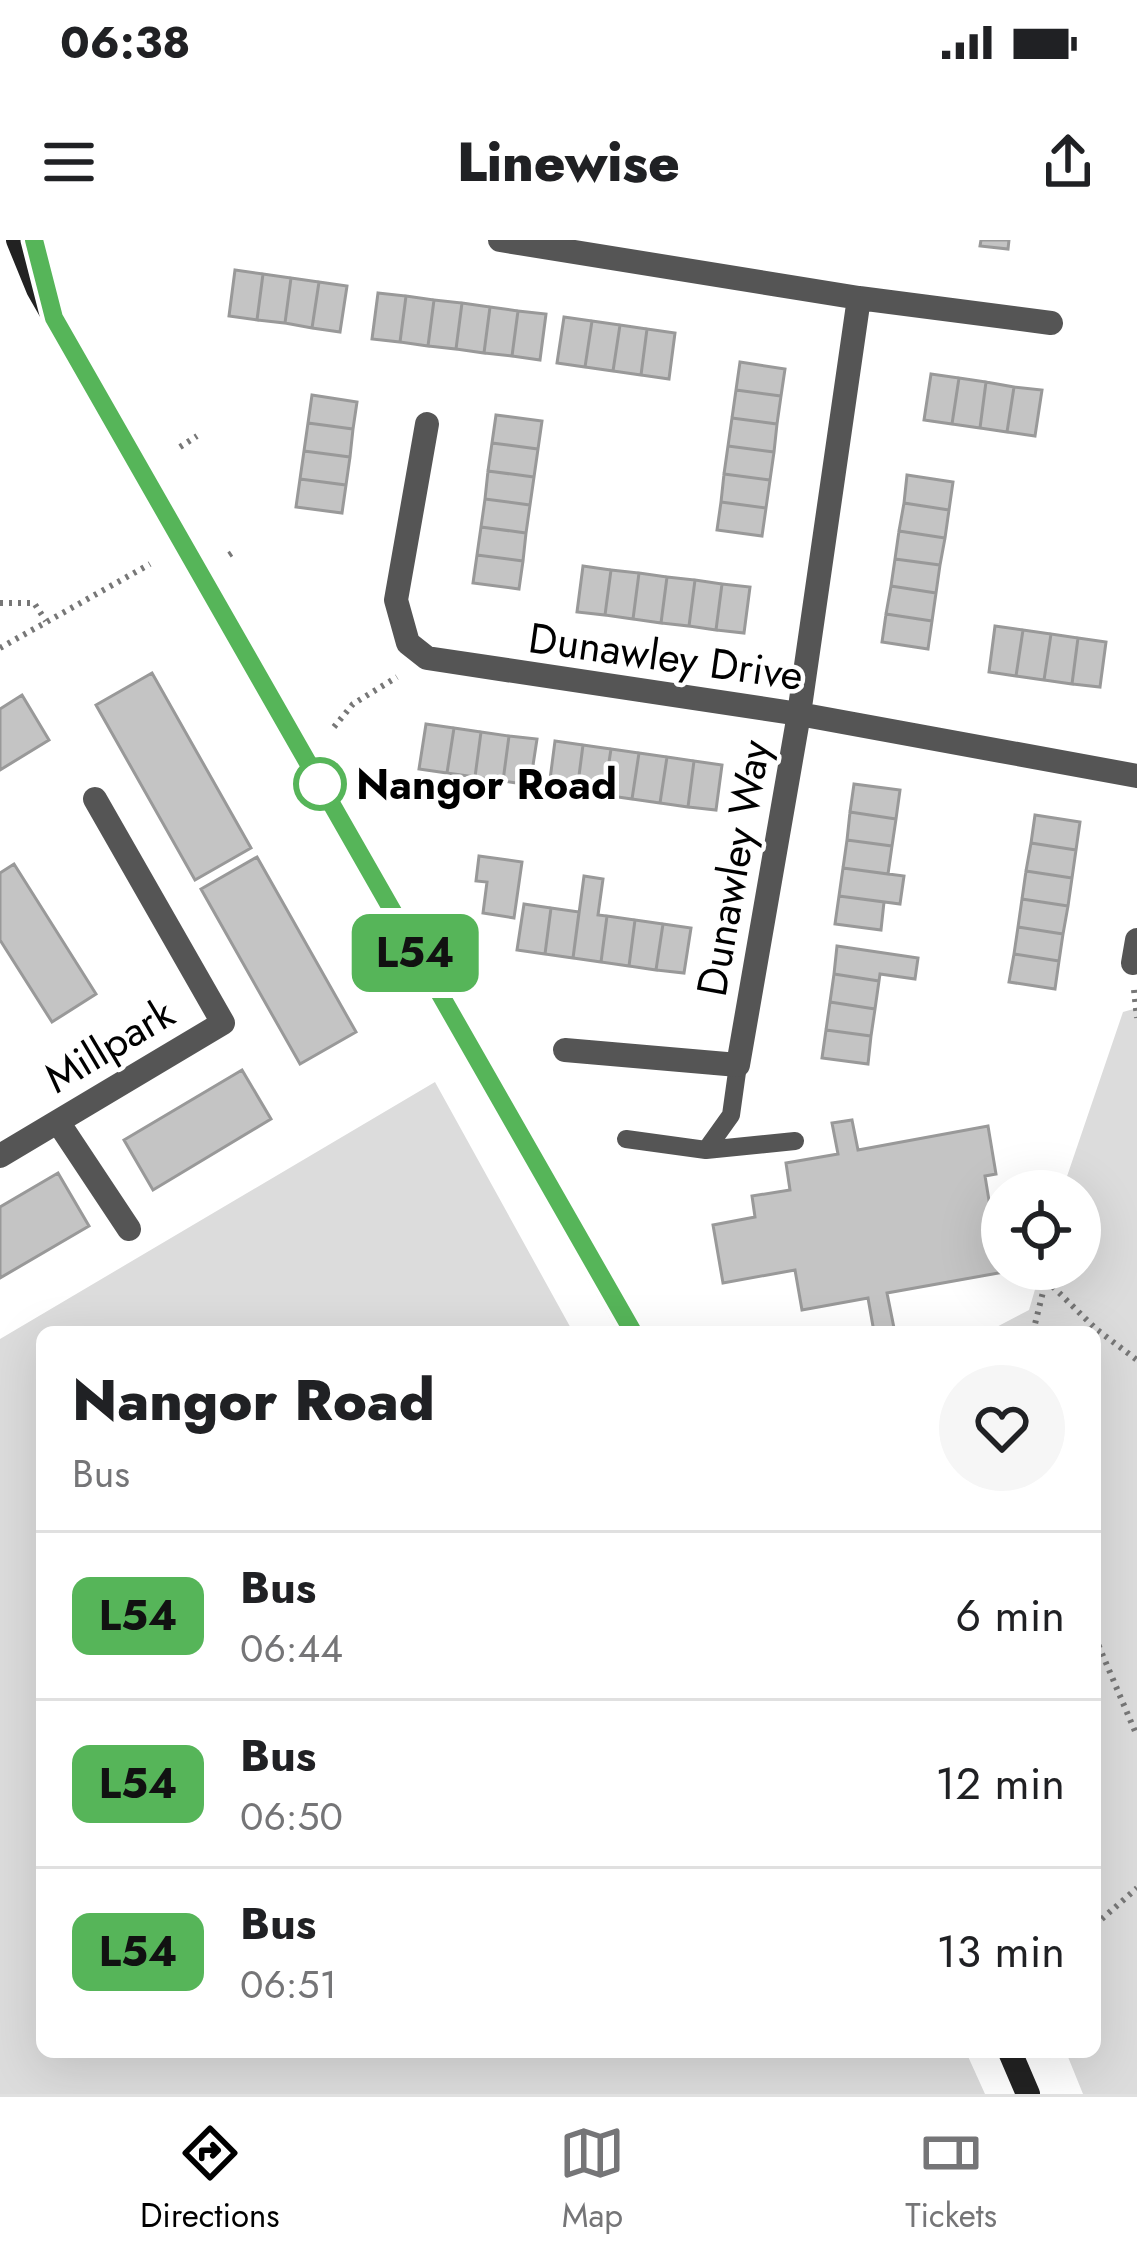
<!DOCTYPE html>
<html lang="en">
<head>
<meta charset="utf-8">
<style>
  :root { --surface:#fff; --page:#f6f6f6; --text:#202124; --muted:#757577; --line:#e0e0e0; --accent:#000 }
  body { margin:0; font-family:Jost,sans-serif; background:var(--page); color:var(--text); height:100vh; display:flex; flex-direction:column; font-size:45px; white-space:nowrap }
  * { box-sizing:border-box; margin:0 }
  p { font-size:39px; color:var(--muted) }
  .icon { flex:none; width:66px; height:66px; fill:none; stroke:currentColor; stroke-width:2; stroke-linecap:round; stroke-linejoin:round }
  .map { position:relative; flex:1; overflow:hidden }
  .panel { position:absolute; left:36px; top:1086px; width:1065px; height:732px; display:flex; flex-direction:column; background:var(--surface); border-radius:18px; box-shadow:0 12px 48px #0002 }
  .panel>* { flex:none }
  .badge { padding:0 24px; border-radius:18px; font-size:42px; line-height:78px }
  .fabs { position:absolute; left:981px; top:930px; display:grid; gap:24px }
  .fabs a { display:grid; place-items:center; width:120px; height:120px; border-radius:50%; background:var(--surface); box-shadow:0 12px 48px #0002; font-size:60px }
  .map>.badge { position:absolute; translate:-50% -50%; box-shadow:0 0 0 6px #fff }
  .round { display:grid; place-items:center; flex:none; width:126px; height:126px; border-radius:63px; background:var(--page) }
  .overview { display:flex; align-items:center; justify-content:space-between; height:204px; padding:0 36px }
  h1 { font-size:57px; font-weight:800; line-height:90px }
  ul { padding:0; list-style:none }
  li { display:flex; align-items:center; gap:36px; height:168px; padding:0 36px; border-top:3px solid var(--line) }
  li div { flex:1 }
  li b { display:block; font-size:45px }
  li em { font-style:normal }
  li .badge { min-width:132px; font-weight:700; text-align:center }
  .status { display:flex; justify-content:space-between; align-items:center; height:84px; padding:0 60px; background:var(--surface); direction:ltr }
  .status svg { height:33px; fill:currentColor }
  header { display:flex; justify-content:space-between; align-items:center; height:156px; padding:0 36px; background:var(--surface); font-size:54px; font-weight:800 }
  .menu { display:flex; justify-content:space-around; align-items:center; height:168px; border-top:3px solid var(--line); background:var(--surface); font-size:33px; color:var(--muted) }
  .menu a { display:grid; justify-items:center; gap:6px }
  .menu .selected { color:var(--accent) }
  .map>svg:first-child { display:block }
  .green { fill:#dcdcdc }
  .building { fill:#c4c4c4; stroke:#999; stroke-width:3 }
  .lines { fill:none; stroke-linecap:round; stroke-linejoin:round }
  .path { stroke:#777; stroke-width:6; stroke-dasharray:3 6; stroke-linecap:butt }
  .service { stroke:#555; stroke-width:18 }
  .minor { stroke:#555; stroke-width:24 }
  .secondary { stroke:#222; stroke-width:24 }
  .line-casing { stroke:#fff; stroke-width:27 }
  .line { stroke:#56b559; stroke-width:18 }
  .stop-dot { fill:#fff; stroke:#56b559; stroke-width:6 }
  .labels { text-anchor:middle; stroke-width:9; stroke-linejoin:round; paint-order:stroke }
  .street-label { font-size:42px; fill:#000; stroke:#fff }
  .stop-label { font-size:42px; font-weight:bold; fill:#000; stroke:#fff; text-anchor:start }
</style>
</head>
<body>
<div class="status"><b>06:38</b><svg viewBox="0 0 49 12"><path d="M0 12V9h3v3zM5 12V6h3v6zM10 12V3h3v9zM15 12V0h3v12zM26 1h20v11H26zM47 4h2v5h-2z"/></svg></div>
<header><svg class="icon" aria-label="menu" viewBox="0 0 24 24"><path d="M4 6h16M4 12h16M4 18h16"/></svg>Linewise<svg class="icon" aria-label="share" viewBox="0 0 24 24"><path d="M12 15V3M7 8l5-5 5 5M5 13v7h14v-7"/></svg></header>
<div class="map">
<svg width="1137" height="1854" viewBox="0 0 1137 1854">
  <rect width="100%" height="100%" fill="#fff"/>
  <path class="green" d="M1137 768V1854H1083L1066 1812H1095V1092H987L1029 1070 1041 1029H1080V951H1062L1123 772Z
    M435 842 573 1092H42V1812H966L985 1854H0V1099Z"/>
  <path class="building" d="M981 0H1009L1008 9 980 6Z
    M235 30 263 34 257 80 229 76Z
    M263 34 291 38 285 83 257 80Z
    M291 38 319 42 312 88 285 83Z
    M319 42 347 46 340 92 312 88Z
    M378 53 406 56 400 102 372 99Z
    M406 56 434 60 428 106 400 102Z
    M434 60 462 63 456 109 428 106Z
    M462 63 490 67 484 113 456 109Z
    M490 67 518 71 512 116 484 113Z
    M518 71 546 74 540 120 512 116Z
    M564 77 592 81 585 127 557 123Z
    M592 81 620 85 613 131 585 127Z
    M620 85 647 89 641 135 613 131Z
    M647 89 675 93 669 139 641 135Z
    M740 122 785 129 781 156 736 150Z
    M931 134 959 138 952 184 924 180Z
    M959 138 986 142 980 188 952 184Z
    M986 142 1014 147 1007 192 980 188Z
    M1014 147 1042 150 1035 196 1007 192Z
    M736 150 781 156 777 184 732 178Z
    M312 155 357 162 353 189 308 183Z
    M496 175 542 181 538 209 492 203Z
    M732 178 777 184 774 212 728 206Z
    M308 183 353 189 350 217 304 211Z
    M492 203 538 209 534 237 488 231Z
    M728 206 774 212 770 240 724 234Z
    M304 211 350 217 346 245 300 239Z
    M488 231 534 237 530 265 485 259Z
    M724 234 770 240 766 268 721 262Z
    M907 235 953 242 949 270 904 263Z
    M300 239 346 245 342 273 296 267Z
    M485 259 530 265 526 293 481 287Z
    M721 262 766 268 762 296 717 290Z
    M904 263 949 270 945 298 899 291Z
    M481 287 526 293 523 321 477 315Z
    M899 291 945 298 940 325 895 319Z
    M477 315 523 321 519 349 473 343Z
    M895 319 940 325 936 353 891 346Z
    M583 326 611 330 605 375 577 372Z
    M611 330 639 333 633 379 605 375Z
    M639 333 667 337 661 383 633 379Z
    M667 337 695 340 689 386 661 383Z
    M695 340 722 344 716 390 689 386Z
    M722 344 750 347 744 393 716 390Z
    M891 346 936 353 932 381 886 374Z
    M886 374 932 381 928 409 882 402Z
    M995 386 1023 390 1016 436 989 432Z
    M1023 390 1051 394 1044 440 1016 436Z
    M1051 394 1078 398 1072 444 1044 440Z
    M1078 398 1106 402 1100 447 1072 444Z
    M152 433 251 608 195 640 96 465Z
    M22 455 49 500 0 530V469Z
    M426 484 454 488 447 533 419 529Z
    M454 488 481 492 475 537 447 533Z
    M481 492 509 496 503 541 475 537Z
    M509 496 537 499 530 545 503 541Z
    M555 501 583 505 577 551 549 547Z
    M583 505 611 509 604 555 577 551Z
    M611 509 639 513 632 559 604 555Z
    M639 513 667 517 660 563 632 559Z
    M667 517 694 521 688 567 660 563Z
    M694 521 722 525 716 570 688 567Z
    M854 544 900 550 896 579 850 572Z
    M850 572 896 579 892 606 847 600Z
    M1035 575 1080 582 1076 610 1031 603Z
    M847 600 892 606 888 634 843 628Z
    M1031 603 1076 610 1072 638 1026 631Z
    M479 616 522 622 514 678 483 673 487 642 476 641Z
    M257 617 356 792 300 824 201 649Z
    M14 624 96 754 52 782 0 700V633Z
    M843 628 904 636 900 664 839 656Z
    M1026 631 1072 638 1068 666 1022 659Z
    M584 636 603 639 598 675 607 676 601 722 573 718Z
    M839 656 884 662 881 690 835 684Z
    M1022 659 1068 666 1063 694 1018 687Z
    M524 664 551 668 545 714 517 710Z
    M551 668 579 672 573 718 545 714Z
    M607 676 635 680 629 726 601 722Z
    M635 680 663 684 656 730 629 726Z
    M663 684 691 688 684 733 656 730Z
    M1018 687 1063 694 1059 721 1014 714Z
    M837 706 918 718 915 739 880 734 879 741 834 734Z
    M1014 714 1059 721 1055 749 1009 742Z
    M834 734 879 741 875 769 830 762Z
    M830 762 875 769 871 796 826 790Z
    M826 790 871 796 868 824 822 818Z
    M242 830 271 879 153 950 124 900Z
    M852 880 858 910 988 886 996 934 985 936 993 985 1002 983V1029L1015 1030 887 1053 894 1088 886 1092H874L868 1058 802 1070 795 1030 723 1043 713 985 755 977 752 956 790 950 786 923 838 914 832 883Z
    M58 933 89 986 0 1038V967Z"/>
  <g class="lines">
    <path class="path" d="M180 207 197 196
      M229 315 235 311
      M0 363H34L46 381
      M0 408 150 324
      M334 487 353 464 397 437
      M1134 750 1137 778
      M1033 1092 1046 1040 1096 1089 1137 1120
      M1095 1397 1137 1496
      M1095 1685 1137 1648"/>
    <path class="service" d="M626 899 706 910 731 875 738 825
      M706 910 795 901"/>
    <path class="minor" d="M500 0 859 58 1051 83
      M427 184 396 360 408 403 427 418 799 474 1137 536
      M1133 723 1137 700
      M565 810 738 825 799 474 859 58
      M58 882 129 989
      M0 916 223 783 95 559"/>
    <path class="secondary" d="M18 0 38 49 632 1092
      M1010 1812 1028 1854"/>
  </g>
  <g class="lines">
    <defs>
      <path id="line" d="M34 0 54 78 633 1092"/>
    </defs>
    <use href="#line" class="line-casing"/>
    <use href="#line" class="line"/>
  </g>
  <circle class="stop-dot" cx="320" cy="544" r="24"/>
  <g class="labels">
    <g class="street-label">
      <text transform="translate(666 416) rotate(8)" y="15">Dunawley Drive</text>
      <text transform="translate(733 628) rotate(-80)" y="15">Dunawley Way</text>
      <text transform="translate(109 805) rotate(-31)" y="15">Millpark</text>
    </g>
    <g class="stop-label">
      <text x="356" y="559">Nangor Road</text>
    </g>
  </g>
</svg>
<div class="fabs">
<a><svg class="icon" aria-label="locate" viewBox="0 0 24 24"><circle cx="12" cy="12" r="6"/><path d="M12 2v4M12 18v4M2 12h4M18 12h4"/></svg></a>
</div>
<b class="badge" style="left:415px;top:713px;background:#56b559;color:#111">L54</b>
<section class="panel">
<div class="overview"><div><h1>Nangor Road</h1><p>Bus</p></div><a class="round"><svg class="icon" aria-label="heart" viewBox="0 0 24 24"><path d="M12 20l-8-8c-3-5 5-10 8-4 3-6 11-1 8 4z"/></svg></a></div>
<ul>
<li><span class="badge" style="background:#56b559;color:#111">L54</span><div><b>Bus</b><p>06:44</p></div><em>6 min</em></li>
<li><span class="badge" style="background:#56b559;color:#111">L54</span><div><b>Bus</b><p>06:50</p></div><em>12 min</em></li>
<li><span class="badge" style="background:#56b559;color:#111">L54</span><div><b>Bus</b><p>06:51</p></div><em>13 min</em></li>
</ul>
</section>
</div>
<nav class="menu">
<a class="selected"><svg class="icon" aria-label="directions" viewBox="0 0 24 24"><path d="M12 3l9 9-9 9-9-9zM9 14v-3h6M13 9l2 2-2 2"/></svg>Directions</a>
<a><svg class="icon" aria-label="map" viewBox="0 0 24 24"><path d="M3 6l6-2 6 2 6-2v14l-6 2-6-2-6 2zM9 4v14M15 6v14"/></svg>Map</a>
<a><svg class="icon" aria-label="tickets" viewBox="0 0 24 24"><path d="M3 7h18v10H3zM15 7v10"/></svg>Tickets</a>
</nav>
</body>
</html>
